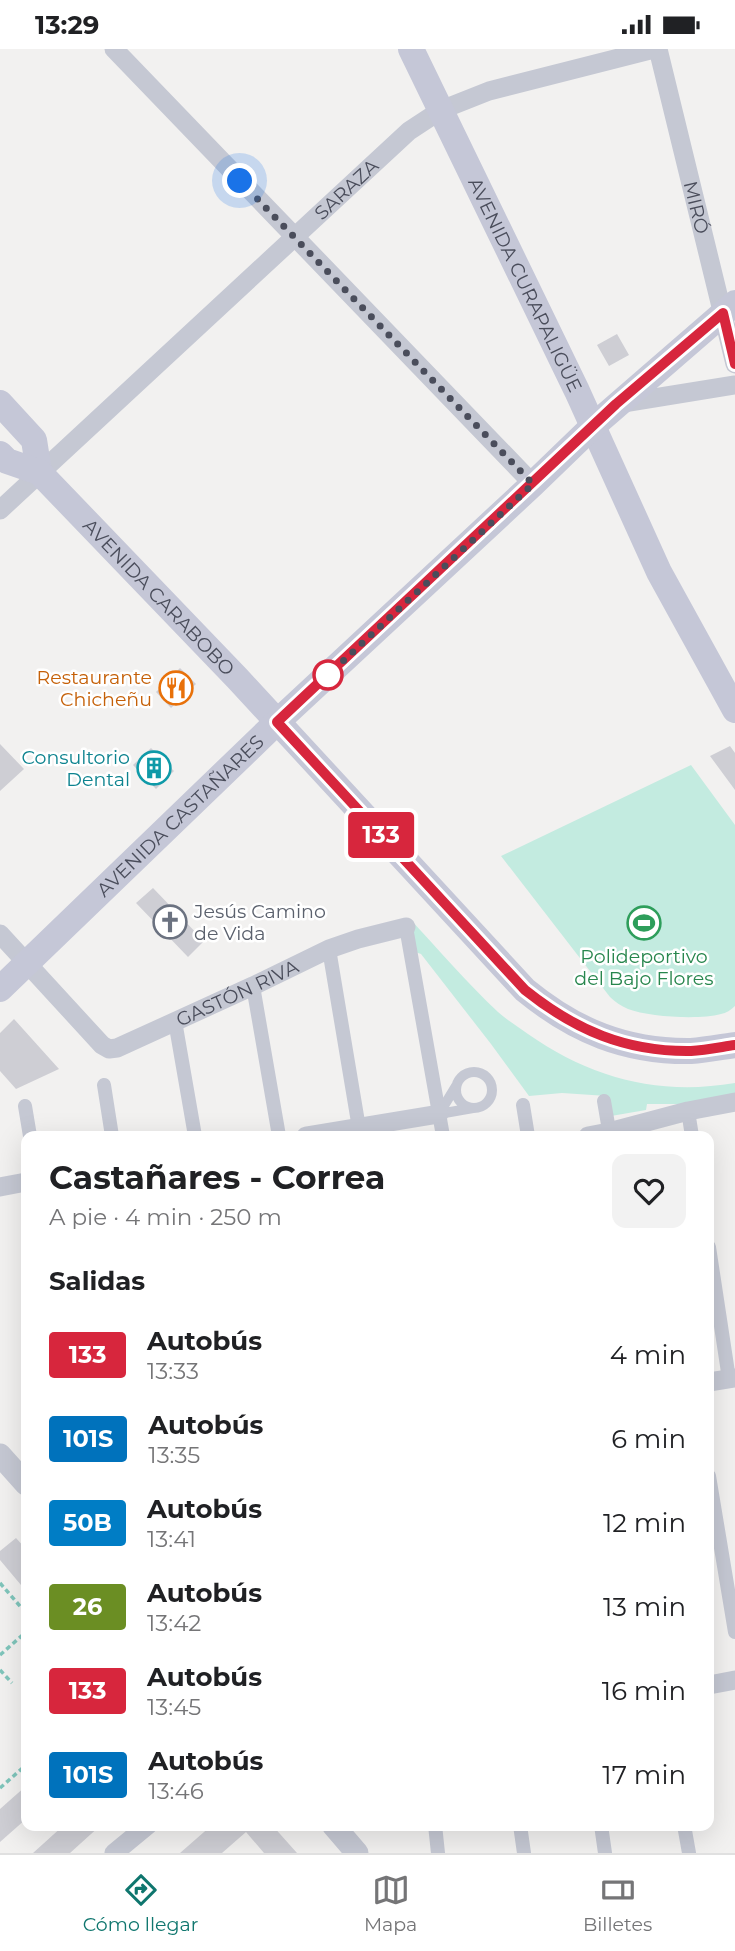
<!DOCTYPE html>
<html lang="es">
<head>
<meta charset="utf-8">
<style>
  :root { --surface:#fff; --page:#f2f2f2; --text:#202124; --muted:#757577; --line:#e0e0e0; --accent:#0f766e }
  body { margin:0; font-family:Montserrat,sans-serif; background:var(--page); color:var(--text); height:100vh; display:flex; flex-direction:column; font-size:26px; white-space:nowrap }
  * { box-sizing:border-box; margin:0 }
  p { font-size:23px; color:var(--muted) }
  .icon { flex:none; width:38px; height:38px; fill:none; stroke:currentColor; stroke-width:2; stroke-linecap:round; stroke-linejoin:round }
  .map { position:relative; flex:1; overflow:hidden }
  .details { position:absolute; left:21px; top:1082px; width:693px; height:700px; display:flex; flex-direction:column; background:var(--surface); border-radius:14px; box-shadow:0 7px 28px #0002 }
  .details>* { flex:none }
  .badge { padding:0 14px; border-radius:5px; font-size:24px; line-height:46px }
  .you { position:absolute; width:35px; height:35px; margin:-18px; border:5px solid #fff; border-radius:50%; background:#1a73e8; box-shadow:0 0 0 10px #1a73e833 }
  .map>.badge { position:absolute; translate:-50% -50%; box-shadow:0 0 0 4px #fff }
  h2 { padding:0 28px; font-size:26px; line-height:63px }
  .round { display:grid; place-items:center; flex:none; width:74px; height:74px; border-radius:14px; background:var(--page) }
  .headline { display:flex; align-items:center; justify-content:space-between; height:119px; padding:0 28px }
  h1 { font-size:33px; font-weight:700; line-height:52px }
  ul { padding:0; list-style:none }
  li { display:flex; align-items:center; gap:21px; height:84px; padding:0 28px }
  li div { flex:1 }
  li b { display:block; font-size:26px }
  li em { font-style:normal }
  li .badge { min-width:77px; font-weight:700; text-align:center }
  .status { display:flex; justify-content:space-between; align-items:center; height:49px; padding:0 35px; background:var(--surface); direction:ltr }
  .status svg { height:19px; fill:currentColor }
  .menu { display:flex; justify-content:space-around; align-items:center; height:98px; border-top:2px solid var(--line); background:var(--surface); font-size:19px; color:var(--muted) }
  .menu a { display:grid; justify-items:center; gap:4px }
  .menu .selected { color:var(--accent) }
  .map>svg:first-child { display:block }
  .green { fill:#c3ebe0 }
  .building { fill:#ceced4 }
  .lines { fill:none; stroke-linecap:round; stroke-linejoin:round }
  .path { stroke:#7fc5bb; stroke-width:3.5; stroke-dasharray:5 3.5; stroke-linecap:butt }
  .service { stroke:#c5c8d3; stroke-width:10 }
  .pedestrian { stroke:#c5c8d3; stroke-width:14 }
  .minor { stroke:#c5c8d3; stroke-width:19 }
  .tertiary { stroke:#c5c8d3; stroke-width:23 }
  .secondary { stroke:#c5c7d7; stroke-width:26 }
  .line-casing { stroke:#fff; stroke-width:16 }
  .line { stroke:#d7263d; stroke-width:10 }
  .walk { stroke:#4a4d5b; stroke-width:7; stroke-dasharray:0 12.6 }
  .stop-dot { fill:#fff; stroke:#d7263d; stroke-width:3.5 }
  .labels { text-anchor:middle; stroke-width:5; stroke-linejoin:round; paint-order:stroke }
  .street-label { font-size:19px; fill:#4a4d5b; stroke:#fff }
  .food-label { font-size:19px; fill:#c56008; stroke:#fff; text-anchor:end }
  .culture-label { font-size:19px; fill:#0d838f; stroke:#fff; text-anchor:end }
  .worship-label { font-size:19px; fill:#5b616d; stroke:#fff; text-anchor:start }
  .leisure-label { font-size:19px; fill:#27864d; stroke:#fff }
</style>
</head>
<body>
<div class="status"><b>13:29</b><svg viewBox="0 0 49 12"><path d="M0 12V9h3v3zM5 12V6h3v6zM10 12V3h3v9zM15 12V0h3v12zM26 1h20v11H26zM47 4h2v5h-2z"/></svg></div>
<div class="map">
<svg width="735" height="1804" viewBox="0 0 735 1804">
  <rect width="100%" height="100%" fill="#f2f1f0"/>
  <path class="green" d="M691 716 735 776V957C731 961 726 964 721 965 699 971 649 968 628 960 621 957 615 953 610 948L501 807Z
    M410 870C439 901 467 934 498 963 507 971 518 978 528 985 591 1029 658 1047 735 1034V1045L684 1055H647L646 1061 611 1067 607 1047 562 1044 529 1047 491 995 421 905 415 903 406 880Z"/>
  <path class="building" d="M617 285 629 306 609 317 597 296Z
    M180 619 196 635 171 659 156 643Z
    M0 695 24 720 0 742Z
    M730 697 735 704V741L710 707Z
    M151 699 174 722 156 740 133 716Z
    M153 839 204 892 188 908 136 854Z
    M14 970 59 1020 16 1040 0 1022V984Z
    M16 1489 26 1500V1542L0 1511V1502Z
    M26 1737V1770L0 1793V1760Z
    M64 1776H101L70 1804H33Z
    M212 1776H272L297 1804H264L246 1783 222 1804H180Z"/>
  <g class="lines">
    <path class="path" d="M0 1534 26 1564
      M0 1606 26 1583
      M0 1621 12 1634
      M0 1739 26 1716"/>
    <path class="service" d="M456 1041a18 18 0 1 1 36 0a18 18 0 1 1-36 0Z
      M439 1065 473 1059
      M439 1065 456 1037"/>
    <path class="pedestrian" d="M406 878 443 1087
      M329 900 360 1085
      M253 937 279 1087
      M175 972 195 1087
      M104 1036 112 1087
      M604 1052 610 1087
      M523 1056 528 1087
      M25 1057 30 1087
      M688 1062 692 1087
      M709 1198 729 1330
      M709 1427 735 1583
      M435 1776 438 1804
      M520 1776 524 1804
      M601 1776 605 1804
      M684 1776 689 1804"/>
    <g class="minor">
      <path d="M114 0 533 435"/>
      <path id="s1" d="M658 0 735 315"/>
      <path d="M617 355 735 336"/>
      <path id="s2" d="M0 461 409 82 441 61 489 42 654 0"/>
      <path id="s3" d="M0 885 102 996 109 1000 117 999 253 937 329 900 358 890 406 878"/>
      <path d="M306 1087 439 1065"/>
      <path d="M588 1087 609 1083 688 1062 735 1053"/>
      <path d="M0 1138 26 1133"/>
      <path d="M709 1333 735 1329"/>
      <path d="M709 1636 735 1631"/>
      <path d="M114 1804 148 1776"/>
    </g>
    <path class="tertiary" d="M0 1406 26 1435
      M333 1776 357 1804"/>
    <g class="secondary">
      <path id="s4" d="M411 0 577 342 659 523 735 661"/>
      <path d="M0 354 34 391 39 423"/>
      <path id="s5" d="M0 405 7 412 39 423 237 629 525 941C575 982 626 1003 691 1002 706 1001 721 998 735 996"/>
      <path id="s6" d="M0 940 277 673 533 435 592 378 735 254"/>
    </g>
  </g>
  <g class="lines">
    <defs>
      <path id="line" d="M735 315 723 264 616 355 277 673 525 941C575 981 626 1003 691 1002 706 1001 721 998 735 996"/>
    </defs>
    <use href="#line" class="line-casing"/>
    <use href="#line" class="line"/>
    <path class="walk" d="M240 132 533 435 328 626"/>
  </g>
  <defs>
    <symbol id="restaurant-ring" viewBox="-11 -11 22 22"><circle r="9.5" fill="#fff" stroke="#e8710a" stroke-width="1.5"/><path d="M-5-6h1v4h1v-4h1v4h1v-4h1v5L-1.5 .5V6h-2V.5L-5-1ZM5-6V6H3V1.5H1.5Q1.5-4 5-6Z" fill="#e8710a"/></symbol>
    <symbol id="building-ring" viewBox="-11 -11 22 22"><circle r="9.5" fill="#fff" stroke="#0f9aa8" stroke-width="1.5"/><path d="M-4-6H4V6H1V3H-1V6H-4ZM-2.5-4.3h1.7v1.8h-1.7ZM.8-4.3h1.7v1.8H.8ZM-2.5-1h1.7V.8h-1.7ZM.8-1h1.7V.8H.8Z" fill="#0f9aa8"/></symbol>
    <symbol id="church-ring" viewBox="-11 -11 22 22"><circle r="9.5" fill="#fff" stroke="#6b7280" stroke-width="1.5"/><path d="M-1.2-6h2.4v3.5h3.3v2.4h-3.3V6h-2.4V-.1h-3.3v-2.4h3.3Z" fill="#6b7280"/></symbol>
    <symbol id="stadium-ring" viewBox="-11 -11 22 22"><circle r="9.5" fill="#fff" stroke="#2e9e5b" stroke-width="1.5"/><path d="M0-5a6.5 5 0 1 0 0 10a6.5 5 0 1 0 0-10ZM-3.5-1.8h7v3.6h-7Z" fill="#2e9e5b"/></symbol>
  </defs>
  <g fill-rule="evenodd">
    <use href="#restaurant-ring" x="157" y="620" width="38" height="38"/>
    <use href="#building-ring" x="135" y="700" width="38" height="38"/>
    <use href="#church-ring" x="151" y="854" width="38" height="38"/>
    <use href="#stadium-ring" x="625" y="855" width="38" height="38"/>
  </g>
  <circle class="stop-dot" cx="328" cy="626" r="14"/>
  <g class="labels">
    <g class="street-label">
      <text dy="7" stroke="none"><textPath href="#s2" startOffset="472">SARAZA</textPath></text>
      <text dy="7" stroke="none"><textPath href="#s1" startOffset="163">MIRÓ</textPath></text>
      <text dy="7" stroke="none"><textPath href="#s4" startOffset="262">AVENIDA CURAPALIGÜE</textPath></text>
      <text dy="7" stroke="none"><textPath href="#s5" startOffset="217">AVENIDA CARABOBO</textPath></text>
      <text dy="7" stroke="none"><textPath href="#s6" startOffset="250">AVENIDA CASTAÑARES</textPath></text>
      <text dy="7" stroke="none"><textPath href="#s3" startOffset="299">GASTÓN RIVA</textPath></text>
    </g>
    <g class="food-label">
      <text x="152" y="635">Restaurante<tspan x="152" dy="22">Chicheñu</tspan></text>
    </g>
    <g class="culture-label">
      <text x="130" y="715">Consultorio<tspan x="130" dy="22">Dental</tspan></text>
    </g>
    <g class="worship-label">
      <text x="194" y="869">Jesús Camino<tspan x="194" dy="22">de Vida</tspan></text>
    </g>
    <g class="leisure-label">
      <text x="644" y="914">Polideportivo<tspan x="644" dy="22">del Bajo Flores</tspan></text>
    </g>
  </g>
</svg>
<div class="you" style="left:240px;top:132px"></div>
<b class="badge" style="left:381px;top:786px;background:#d7263d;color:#fff">133</b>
<section class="details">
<div class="headline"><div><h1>Castañares - Correa</h1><p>A pie · 4 min · 250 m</p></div><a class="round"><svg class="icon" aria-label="heart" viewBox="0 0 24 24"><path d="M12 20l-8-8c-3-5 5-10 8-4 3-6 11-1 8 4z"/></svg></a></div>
<h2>Salidas</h2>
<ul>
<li><span class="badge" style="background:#d7263d;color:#fff">133</span><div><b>Autobús</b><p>13:33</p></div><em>4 min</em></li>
<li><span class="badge" style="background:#0072bc;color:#fff">101S</span><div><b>Autobús</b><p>13:35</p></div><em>6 min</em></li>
<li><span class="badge" style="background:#007dc5;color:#fff">50B</span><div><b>Autobús</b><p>13:41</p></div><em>12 min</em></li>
<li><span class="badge" style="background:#6b8e23;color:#fff">26</span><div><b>Autobús</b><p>13:42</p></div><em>13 min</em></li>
<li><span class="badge" style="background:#d7263d;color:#fff">133</span><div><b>Autobús</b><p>13:45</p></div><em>16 min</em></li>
<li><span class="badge" style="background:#0072bc;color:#fff">101S</span><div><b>Autobús</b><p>13:46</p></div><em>17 min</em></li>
</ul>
</section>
</div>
<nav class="menu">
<a class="selected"><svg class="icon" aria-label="directions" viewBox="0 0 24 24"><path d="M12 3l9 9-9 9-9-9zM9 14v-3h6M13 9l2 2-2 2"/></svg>Cómo llegar</a>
<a><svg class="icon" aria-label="map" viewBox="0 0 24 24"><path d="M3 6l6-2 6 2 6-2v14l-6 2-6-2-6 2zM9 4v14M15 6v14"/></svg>Mapa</a>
<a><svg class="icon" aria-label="tickets" viewBox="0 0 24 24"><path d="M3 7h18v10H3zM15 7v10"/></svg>Billetes</a>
</nav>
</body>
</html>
